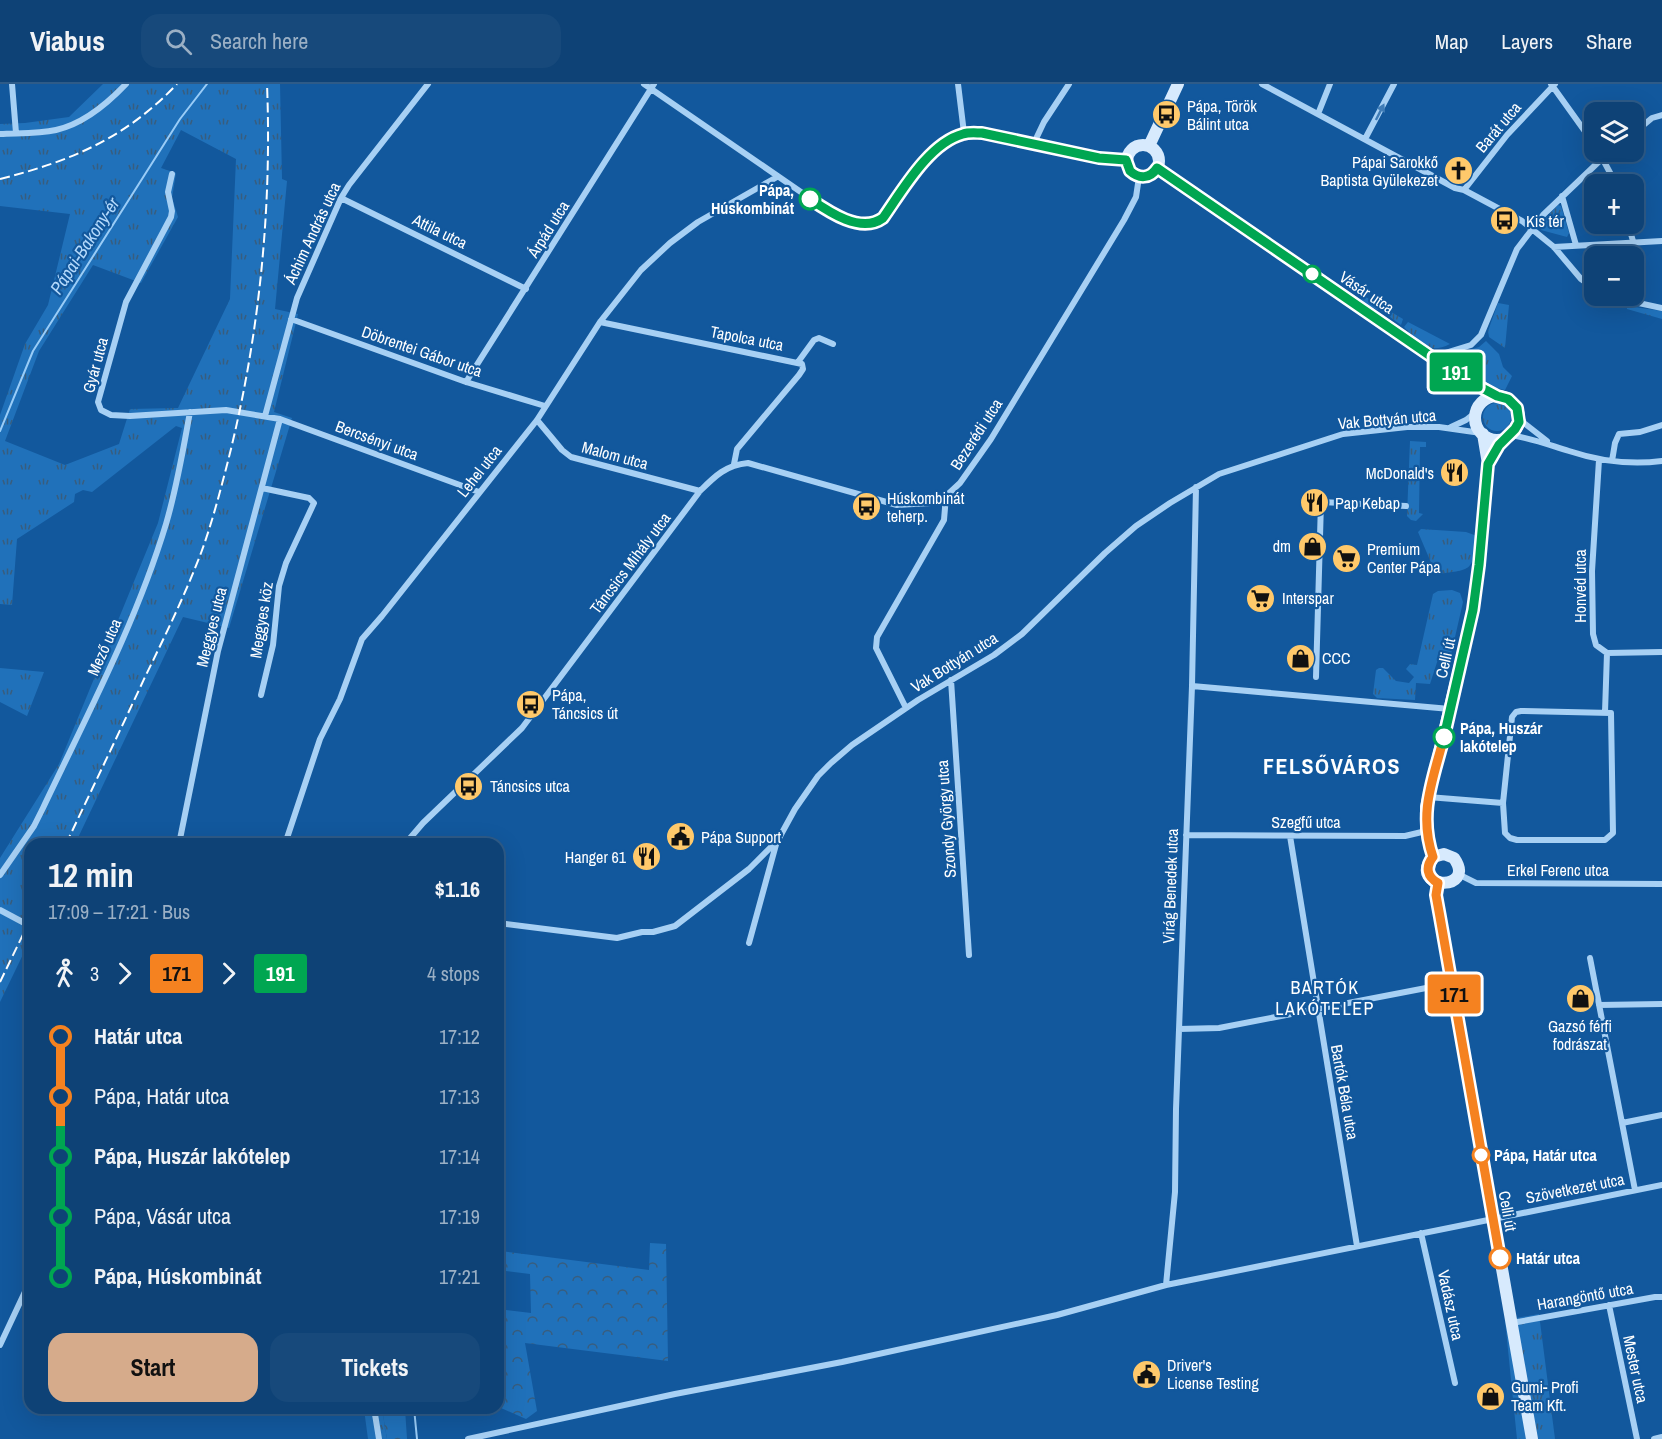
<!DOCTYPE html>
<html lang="en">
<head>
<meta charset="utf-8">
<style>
  :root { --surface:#0e4276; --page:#17497b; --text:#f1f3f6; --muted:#9bb0c5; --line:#2e5b88; --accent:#d6ab8b }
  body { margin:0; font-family:"Archivo Narrow",sans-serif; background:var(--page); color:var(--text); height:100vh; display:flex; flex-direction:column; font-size:22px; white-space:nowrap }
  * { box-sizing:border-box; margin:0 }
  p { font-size:20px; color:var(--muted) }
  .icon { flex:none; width:33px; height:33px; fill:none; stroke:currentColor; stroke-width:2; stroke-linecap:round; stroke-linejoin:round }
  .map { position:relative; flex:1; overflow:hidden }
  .side { position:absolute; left:24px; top:754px; width:480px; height:576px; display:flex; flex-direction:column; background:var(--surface); border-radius:18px; box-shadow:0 6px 24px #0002,0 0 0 2px var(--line) }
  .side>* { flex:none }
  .badge { padding:0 12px; border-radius:4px; font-size:21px; line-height:39px }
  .fabs { position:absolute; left:1584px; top:18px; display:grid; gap:12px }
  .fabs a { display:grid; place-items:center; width:60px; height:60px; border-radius:12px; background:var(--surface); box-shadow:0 6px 24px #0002,0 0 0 2px var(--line); font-size:30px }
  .map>.badge { position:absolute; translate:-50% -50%; box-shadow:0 0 0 3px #fff }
  .legs { display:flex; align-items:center; gap:9px; height:66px; padding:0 24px; font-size:20px }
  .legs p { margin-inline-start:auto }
  .head { display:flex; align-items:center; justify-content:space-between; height:102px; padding:0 24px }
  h1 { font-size:33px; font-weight:700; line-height:45px }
  .cta { display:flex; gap:12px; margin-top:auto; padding:12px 24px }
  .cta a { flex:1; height:69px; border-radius:18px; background:var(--accent); color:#111; font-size:24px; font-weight:700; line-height:69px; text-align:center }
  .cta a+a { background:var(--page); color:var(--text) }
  ul { padding:0 24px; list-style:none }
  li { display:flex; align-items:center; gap:21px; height:60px; font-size:22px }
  li i { display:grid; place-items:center; width:9px; height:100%; margin:0 8px; background:currentColor }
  li i::after { content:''; width:15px; height:15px; margin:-8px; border:4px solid; border-radius:50%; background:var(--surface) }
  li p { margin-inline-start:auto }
  li:first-child i { background:linear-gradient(#0000 50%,currentColor 0) }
  li:last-child i { background:linear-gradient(currentColor 50%,#0000 0) }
  header { display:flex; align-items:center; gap:36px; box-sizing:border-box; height:84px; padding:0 30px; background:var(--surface); border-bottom:2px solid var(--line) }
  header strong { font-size:28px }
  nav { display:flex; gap:33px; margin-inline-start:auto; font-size:21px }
  .search { width:420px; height:54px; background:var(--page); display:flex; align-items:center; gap:15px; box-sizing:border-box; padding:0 21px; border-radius:18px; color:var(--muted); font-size:22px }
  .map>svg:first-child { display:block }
  .grass { fill:url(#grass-tufts); fill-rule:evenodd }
  .forest { fill:url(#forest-crowns) }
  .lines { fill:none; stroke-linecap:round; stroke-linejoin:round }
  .stream { stroke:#99ccf7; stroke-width:2 }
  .street { stroke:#a7d0f4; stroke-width:6 }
  .secondary { stroke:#d7eafd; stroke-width:12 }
  .rail { stroke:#fff; stroke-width:2; stroke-dasharray:10 4.5; stroke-linecap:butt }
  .oneway { fill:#3f7cb7 }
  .line-1-casing { stroke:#fff; stroke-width:14 }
  .line-2-casing { stroke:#fff; stroke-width:14 }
  .line-1 { stroke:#f58220; stroke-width:9 }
  .line-2 { stroke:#00a651; stroke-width:9 }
  .stop-2-dot { fill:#fff; stroke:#00a651; stroke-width:3 }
  .stop-1-dot { fill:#fff; stroke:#f58220; stroke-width:3 }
  .labels { text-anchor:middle; stroke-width:4.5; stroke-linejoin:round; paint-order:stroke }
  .poi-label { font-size:16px; fill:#fff; stroke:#12589d; text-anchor:start }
  .street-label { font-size:16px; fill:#fff; stroke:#12589d }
  .stop-label { font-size:16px; font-weight:bold; fill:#fff; stroke:#12589d; text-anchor:start }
  .water-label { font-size:18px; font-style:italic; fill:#b4d9fb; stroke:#12589d }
  .neighbourhood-label { font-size:18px; letter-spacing:1.5px; fill:#fff; stroke:#12589d }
  .district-label { font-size:22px; font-weight:bold; letter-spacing:1.5px; fill:#fff; stroke:#12589d }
</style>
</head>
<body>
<header>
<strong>Viabus</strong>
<div class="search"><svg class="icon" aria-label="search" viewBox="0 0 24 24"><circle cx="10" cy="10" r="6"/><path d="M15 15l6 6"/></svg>Search here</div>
<nav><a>Map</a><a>Layers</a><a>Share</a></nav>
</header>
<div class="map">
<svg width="1662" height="1355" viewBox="0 0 1662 1355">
  <defs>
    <pattern id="grass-tufts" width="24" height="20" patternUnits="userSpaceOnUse" patternTransform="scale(1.5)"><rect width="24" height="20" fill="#2071ba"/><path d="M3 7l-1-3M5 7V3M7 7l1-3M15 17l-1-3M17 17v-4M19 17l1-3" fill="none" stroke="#385d7e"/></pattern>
    <pattern id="forest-crowns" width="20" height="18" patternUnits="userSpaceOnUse" patternTransform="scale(1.5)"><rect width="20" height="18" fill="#2071ba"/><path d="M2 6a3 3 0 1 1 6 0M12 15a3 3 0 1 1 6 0" fill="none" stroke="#385d7e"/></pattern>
  </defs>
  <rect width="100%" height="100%" fill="#12589d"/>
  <path class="grass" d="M103 0H280L282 95 287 97 275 225 298 230 274 328 292 334 229 544 183 533 75 760H30V856L0 918V774L59 680 158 439 182 344 176 342 92 408 83 406 75 410 74 418 17 455 12 521 0 520V331L25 260 48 221 70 130 0 122V40L25 39 69 33ZM181 46 236 75 230 215 178 324 130 325 119 360 65 381 5 357 39 267 93 181 141 199 178 133 172 114 176 89 161 84Z
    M1558 121 1561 122 1569 149 1567 153 1541 146 1539 141Z
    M1364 212 1403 235 1401 241 1383 228 1364 220 1361 216Z
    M1498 219 1509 221 1505 264 1489 253 1488 247Z
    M1627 222 1662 227V235L1627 225Z
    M1408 238 1450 260C1428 271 1419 259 1404 243Z
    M1486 257 1499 270 1503 283 1512 292 1505 306C1488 302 1462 291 1454 275L1459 269 1479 263Z
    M1483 333a14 14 0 1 1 28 0a14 14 0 1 1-28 0Z
    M1410 357 1426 358V363H1420L1419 429 1423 430 1416 437 1411 436 1407 432Z
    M1421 445 1466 448 1477 452C1472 488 1473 485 1438 490L1435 488 1418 448Z
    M1452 506 1460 509 1463 518 1450 575 1439 572 1430 600 1416 599 1415 616 1377 614 1373 610 1376 586 1379 584H1383L1396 597 1409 599 1414 593 1406 585 1410 580 1417 581 1433 510 1438 507Z
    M0 584 44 588 27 632 0 618Z
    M1539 1230 1555 1355H1517L1505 1236Z
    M364 1325H382L387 1355H368Z"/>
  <path class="forest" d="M650 1159 666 1160 668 1277 525 1259 537 1327 526 1335 501 1324 498 1305V1225L531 1229 530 1190 498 1186 501 1167 649 1186Z
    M382 1325H405L407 1355H387Z"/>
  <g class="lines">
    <path class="stream" d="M0 347 33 267 180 35 207 0
      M414 1324 417 1355"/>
    <path class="street" d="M12 0 16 49
      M644 0 827 126 863 140 877 139 883 134C902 107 929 59 963 50 969 48 976 49 982 49L1099 74 1126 76
      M958 0 964 49
      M1262 0 1455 104 1464 106 1522 137 1554 163 1581 195 1594 204
      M1551 0 1594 60
      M1318 30 1330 0
      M1634 49 1652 34 1662 31
      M0 50C18 49 38 50 56 46 83 40 107 20 126 0
      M1365 55 1394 0
      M1034 59 1044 38 1069 0
      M1599 68 1616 100
      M172 90 168 108 172 127 171 133 126 218 98 318 101 326 111 331 130 332 226 326 280 335 479 408
      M1464 106 1507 51 1555 0
      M1562 112 1576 161
      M341 114 526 205
      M1628 140 1633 157
      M1554 163 1662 157
      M1606 212 1662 224
      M291 235 466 298 545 322
      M600 238 802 280 803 285 799 291 737 365 734 380
      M1432 273 1471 261 1481 251 1517 165 1543 131 1609 68
      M798 278 814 256 819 254 833 260
      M466 298 654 0
      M1519 330 1524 339 1547 357
      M265 332 297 214 341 114 349 101 428 0
      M537 336 562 366 571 373 700 407
      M1451 343 1466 336 1476 328
      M1510 351C1531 354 1549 361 1569 367 1599 377 1631 381 1662 377
      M1599 376 1592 487 1593 550 1596 561 1607 569 1662 568
      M1612 377 1615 359 1619 350 1640 348 1662 341
      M1316 593 1321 418 1406 422
      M951 596 969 871
      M1192 602 1450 625
      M261 611 273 561 279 502 286 479 314 419 309 414 262 404
      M906 624 876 564 877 553 944 436 946 412
      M1521 627 1611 629 1613 749 1605 756H1517L1510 754 1505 749 1503 719 1512 633 1516 628Z
      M1605 628 1607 569
      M1428 713 1503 719
      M1186 751 1405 752 1426 747
      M1290 752 1357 1162
      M179 760 218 567 280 335
      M285 760 320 655 340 615 362 555 382 532 537 336 600 238 641 186 670 159 698 138 777 93
      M405 760 423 739 522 644 700 407C715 392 726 381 748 379L897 421 931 419 946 412 960 399 991 355 1124 136 1136 113 1139 93
      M1458 790 1476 799 1662 800
      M0 791 34 742 43 724C87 631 136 539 166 440 177 403 183 366 190 328
      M0 826 30 842
      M498 839 617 854 642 848H653L675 842 749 785 778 756 795 725 818 692 831 679 852 661 918 616 994 571 1022 550 1105 469 1136 442 1170 419 1219 390 1343 350 1407 343H1439L1481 349
      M749 859 777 757
      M1590 874 1635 1106
      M1599 921 1662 920
      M1179 945 1219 944 1452 899
      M1622 1039 1662 1031
      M1421 1149 1455 1299
      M1166 1201 1175 1108 1176 1025 1192 602 1196 403
      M1609 1221 1637 1355
      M1512 1239 1655 1213H1662
      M0 1261 30 1197
      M374 1324 379 1355
      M468 1355 675 1310 842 1278 1057 1231 1166 1201 1662 1101
      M1654 1355 1662 1353"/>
    <path class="secondary" d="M1127 77a16 16 0 1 1 32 0a16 16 0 1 1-32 0Z
      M1149 62 1178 0
      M1157 84 1432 273 1497 312
      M1475 334a22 22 0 1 1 44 0a22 22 0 1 1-44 0Z
      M1433 773 1444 770 1454 774C1478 809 1406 805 1433 773L1426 747V723L1473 527 1479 481 1488 380 1483 350
      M1438 799 1436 811 1440 833 1532 1355"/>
    <path class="rail" d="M0 95C71 77 126 54 177 0
      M66 760C92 705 119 649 145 593 165 552 185 511 201 469 212 439 220 408 228 377 259 254 272 127 267 0
      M0 898 30 836"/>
  </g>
  <defs><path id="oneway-solid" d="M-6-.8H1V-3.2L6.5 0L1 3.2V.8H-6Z" transform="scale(1.5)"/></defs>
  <use class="oneway" href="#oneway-solid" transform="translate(1380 28) rotate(-63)"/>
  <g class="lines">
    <defs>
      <path id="line-1" d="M1444 653C1433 696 1418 729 1433 773 1425 783 1427 793 1438 799L1436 811 1440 833 1500 1174"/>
      <path id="line-2" d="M810 115C829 128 861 150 883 134 902 107 929 59 963 50 969 48 976 49 982 49L1099 74 1126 76 1130 87C1139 95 1150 95 1157 84L1432 273 1469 297 1497 312 1508 315 1517 324 1519 338 1515 345 1499 361 1488 380 1479 481 1473 526 1444 653"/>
    </defs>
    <use href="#line-1" class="line-1-casing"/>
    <use href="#line-2" class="line-2-casing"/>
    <use href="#line-1" class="line-1"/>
    <use href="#line-2" class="line-2"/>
  </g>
  <defs>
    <symbol id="bus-disc" viewBox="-11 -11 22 22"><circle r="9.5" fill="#ffc96b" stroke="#12589d"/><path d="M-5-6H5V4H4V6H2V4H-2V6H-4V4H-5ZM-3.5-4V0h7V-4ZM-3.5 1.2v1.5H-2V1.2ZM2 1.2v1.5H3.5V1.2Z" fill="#111"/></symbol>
    <symbol id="church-disc" viewBox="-11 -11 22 22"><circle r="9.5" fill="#ffc96b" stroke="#12589d"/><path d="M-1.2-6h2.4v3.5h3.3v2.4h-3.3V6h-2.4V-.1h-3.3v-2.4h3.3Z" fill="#111"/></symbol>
    <symbol id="restaurant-disc" viewBox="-11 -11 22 22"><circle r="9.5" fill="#ffc96b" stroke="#12589d"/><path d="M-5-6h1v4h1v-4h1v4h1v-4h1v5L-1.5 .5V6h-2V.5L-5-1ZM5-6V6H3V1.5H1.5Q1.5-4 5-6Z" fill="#111"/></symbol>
    <symbol id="shop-disc" viewBox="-11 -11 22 22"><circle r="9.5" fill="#ffc96b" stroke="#12589d"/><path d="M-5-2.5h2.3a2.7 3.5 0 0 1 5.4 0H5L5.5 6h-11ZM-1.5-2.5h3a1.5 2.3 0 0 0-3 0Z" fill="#111"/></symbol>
    <symbol id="supermarket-disc" viewBox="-11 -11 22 22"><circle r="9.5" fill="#ffc96b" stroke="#12589d"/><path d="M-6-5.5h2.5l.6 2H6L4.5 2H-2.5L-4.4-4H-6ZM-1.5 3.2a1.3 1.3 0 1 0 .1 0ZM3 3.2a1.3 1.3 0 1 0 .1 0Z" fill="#111"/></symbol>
    <symbol id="civic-disc" viewBox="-11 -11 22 22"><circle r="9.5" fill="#ffc96b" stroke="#12589d"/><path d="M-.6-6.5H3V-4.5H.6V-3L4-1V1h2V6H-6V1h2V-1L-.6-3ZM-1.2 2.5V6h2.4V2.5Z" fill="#111"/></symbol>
  </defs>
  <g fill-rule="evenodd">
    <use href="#bus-disc" x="1150" y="14" width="33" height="33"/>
    <use href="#church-disc" x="1442" y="70" width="33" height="33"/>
    <use href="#bus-disc" x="1488" y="120" width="33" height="33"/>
    <use href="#restaurant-disc" x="1438" y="372" width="33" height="33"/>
    <use href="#restaurant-disc" x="1298" y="402" width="33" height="33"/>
    <use href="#bus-disc" x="850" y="406" width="33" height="33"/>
    <use href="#shop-disc" x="1296" y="446" width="33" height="33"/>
    <use href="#supermarket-disc" x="1330" y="458" width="33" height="33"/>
    <use href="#supermarket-disc" x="1244" y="498" width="33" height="33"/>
    <use href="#shop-disc" x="1284" y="558" width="33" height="33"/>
    <use href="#bus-disc" x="514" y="604" width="33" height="33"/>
    <use href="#bus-disc" x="452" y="686" width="33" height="33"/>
    <use href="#civic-disc" x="664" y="736" width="33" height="33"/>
    <use href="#restaurant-disc" x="630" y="756" width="33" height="33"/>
    <use href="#shop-disc" x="1564" y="898" width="33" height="33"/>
    <use href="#civic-disc" x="1130" y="1274" width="33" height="33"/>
    <use href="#shop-disc" x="1474" y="1296" width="33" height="33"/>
  </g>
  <g class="stop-2-dot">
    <circle cx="810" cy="115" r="10"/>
    <circle cx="1312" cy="190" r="8"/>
    <circle cx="1444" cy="653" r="10"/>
  </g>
  <g class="stop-1-dot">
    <circle cx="1481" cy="1071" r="8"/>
    <circle cx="1500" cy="1174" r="10"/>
  </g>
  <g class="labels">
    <g class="poi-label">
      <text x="1187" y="28">Pápa, Török<tspan x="1187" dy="18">Bálint utca</tspan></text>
      <text x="1438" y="84" text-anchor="end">Pápai Sarokkő<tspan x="1438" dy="18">Baptista Gyülekezet</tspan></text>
      <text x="1526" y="143">Kis tér</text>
      <text x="1434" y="395" text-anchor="end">McDonald's</text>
      <text x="887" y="420">Húskombinát<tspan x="887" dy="18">teherp.</tspan></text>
      <text x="1335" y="425">Pap Kebap</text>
      <text x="1291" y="468" text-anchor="end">dm</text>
      <text x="1367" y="471">Premium<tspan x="1367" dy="18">Center Pápa</tspan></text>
      <text x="1282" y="520">Interspar</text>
      <text x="1322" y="580">CCC</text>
      <text x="552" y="617">Pápa,<tspan x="552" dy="18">Táncsics út</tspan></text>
      <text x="490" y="708">Táncsics utca</text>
      <text x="701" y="759">Pápa Support</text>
      <text x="626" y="779" text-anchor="end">Hanger 61</text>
      <text x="1580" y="948" text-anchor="middle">Gazsó férfi<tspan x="1580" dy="18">fodrászat</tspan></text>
      <text x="1167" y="1287">Driver's<tspan x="1167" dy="18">License Testing</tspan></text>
      <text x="1511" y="1309">Gumi- Profi<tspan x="1511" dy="18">Team Kft.</tspan></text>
    </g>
    <g class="street-label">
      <text transform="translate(1498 43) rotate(-50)" y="6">Barát utca</text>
      <text transform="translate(548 145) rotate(-58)" y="6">Árpád utca</text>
      <text transform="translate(440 147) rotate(26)" y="6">Attila utca</text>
      <text transform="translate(312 149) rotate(-65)" y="6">Áchim András utca</text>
      <text transform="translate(1367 208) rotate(34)" y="6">Vásár utca</text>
      <text transform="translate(747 254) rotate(11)" y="6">Tapolca utca</text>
      <text transform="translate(422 267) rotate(19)" y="6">Döbrentei Gábor utca</text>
      <text transform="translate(95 281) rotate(-75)" y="6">Gyár utca</text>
      <text transform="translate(1387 335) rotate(-5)" y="6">Vak Bottyán utca</text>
      <text transform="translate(976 350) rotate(-57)" y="6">Bezerédi utca</text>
      <text transform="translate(377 356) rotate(20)" y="6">Bercsényi utca</text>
      <text transform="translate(615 371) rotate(15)" y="6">Malom utca</text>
      <text transform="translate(479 387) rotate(-52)" y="6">Lehel utca</text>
      <text transform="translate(630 479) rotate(-53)" y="6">Táncsics Mihály utca</text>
      <text transform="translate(1580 502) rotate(-90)" y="6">Honvéd utca</text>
      <text transform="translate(261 536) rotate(-81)" y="6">Meggyes köz</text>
      <text transform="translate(211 543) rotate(-76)" y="6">Meggyes utca</text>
      <text transform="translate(104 563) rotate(-66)" y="6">Mező utca</text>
      <text transform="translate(1445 574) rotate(-77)" y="6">Celli út</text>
      <text transform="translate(954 578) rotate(-32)" y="6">Vak Bottyán utca</text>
      <text transform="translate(946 735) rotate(-94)" y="6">Szondy György utca</text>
      <text x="1306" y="744">Szegfű utca</text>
      <text x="1558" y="792">Erkel Ferenc utca</text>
      <text transform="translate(1170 802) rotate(-88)" y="6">Virág Benedek utca</text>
      <text transform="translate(1345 1008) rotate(80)" y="6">Bartók Béla utca</text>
      <text transform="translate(1575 1104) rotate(-11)" y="6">Szövetkezet utca</text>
      <text transform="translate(1508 1127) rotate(80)" y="6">Celli út</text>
      <text transform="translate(1585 1212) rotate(-10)" y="6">Harangöntő utca</text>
      <text transform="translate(1451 1221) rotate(78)" y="6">Vadász utca</text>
      <text transform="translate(1636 1285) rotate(78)" y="6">Mester utca</text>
    </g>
    <g class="stop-label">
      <text x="794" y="112" text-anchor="end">Pápa,<tspan x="794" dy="18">Húskombinát</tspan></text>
      <text x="1460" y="650">Pápa, Huszár<tspan x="1460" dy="18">lakótelep</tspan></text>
      <text x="1494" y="1077">Pápa, Határ utca</text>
      <text x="1516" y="1180">Határ utca</text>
    </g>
    <g class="water-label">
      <text transform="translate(85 162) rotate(-57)" y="6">Pápai-Bakony-ér</text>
    </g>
    <g class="neighbourhood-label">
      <text x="1325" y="910">BARTÓK<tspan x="1325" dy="21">LAKÓTELEP</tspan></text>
    </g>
    <g class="district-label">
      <text x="1332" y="690">FELSŐVÁROS</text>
    </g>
  </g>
</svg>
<div class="fabs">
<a><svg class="icon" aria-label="layers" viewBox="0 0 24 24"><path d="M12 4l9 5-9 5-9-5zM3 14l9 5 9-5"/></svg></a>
<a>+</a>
<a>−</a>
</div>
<b class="badge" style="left:1454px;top:910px;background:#f58220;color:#111">171</b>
<b class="badge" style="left:1456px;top:288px;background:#00a651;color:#fff">191</b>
<section class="side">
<div class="head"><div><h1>12 min</h1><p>17:09 – 17:21 · Bus</p></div><b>$1.16</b></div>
<div class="legs"><svg class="icon" aria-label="walk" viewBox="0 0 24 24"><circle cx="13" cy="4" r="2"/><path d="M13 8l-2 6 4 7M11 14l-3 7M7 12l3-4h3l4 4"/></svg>3<svg class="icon" aria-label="forward" viewBox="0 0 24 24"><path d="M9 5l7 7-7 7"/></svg><b class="badge" style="background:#f58220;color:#111">171</b><svg class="icon" aria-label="forward" viewBox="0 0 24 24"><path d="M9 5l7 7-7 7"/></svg><b class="badge" style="background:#00a651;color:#fff">191</b><p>4 stops</p></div>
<ul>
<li><i style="color:#f58220"></i><b>Határ utca</b><p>17:12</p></li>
<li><i style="color:#f58220"></i><span>Pápa, Határ utca</span><p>17:13</p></li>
<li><i style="color:#00a651"></i><b>Pápa, Huszár lakótelep</b><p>17:14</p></li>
<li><i style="color:#00a651"></i><span>Pápa, Vásár utca</span><p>17:19</p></li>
<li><i style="color:#00a651"></i><b>Pápa, Húskombinát</b><p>17:21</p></li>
</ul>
<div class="cta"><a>Start</a><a>Tickets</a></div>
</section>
</div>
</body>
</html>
